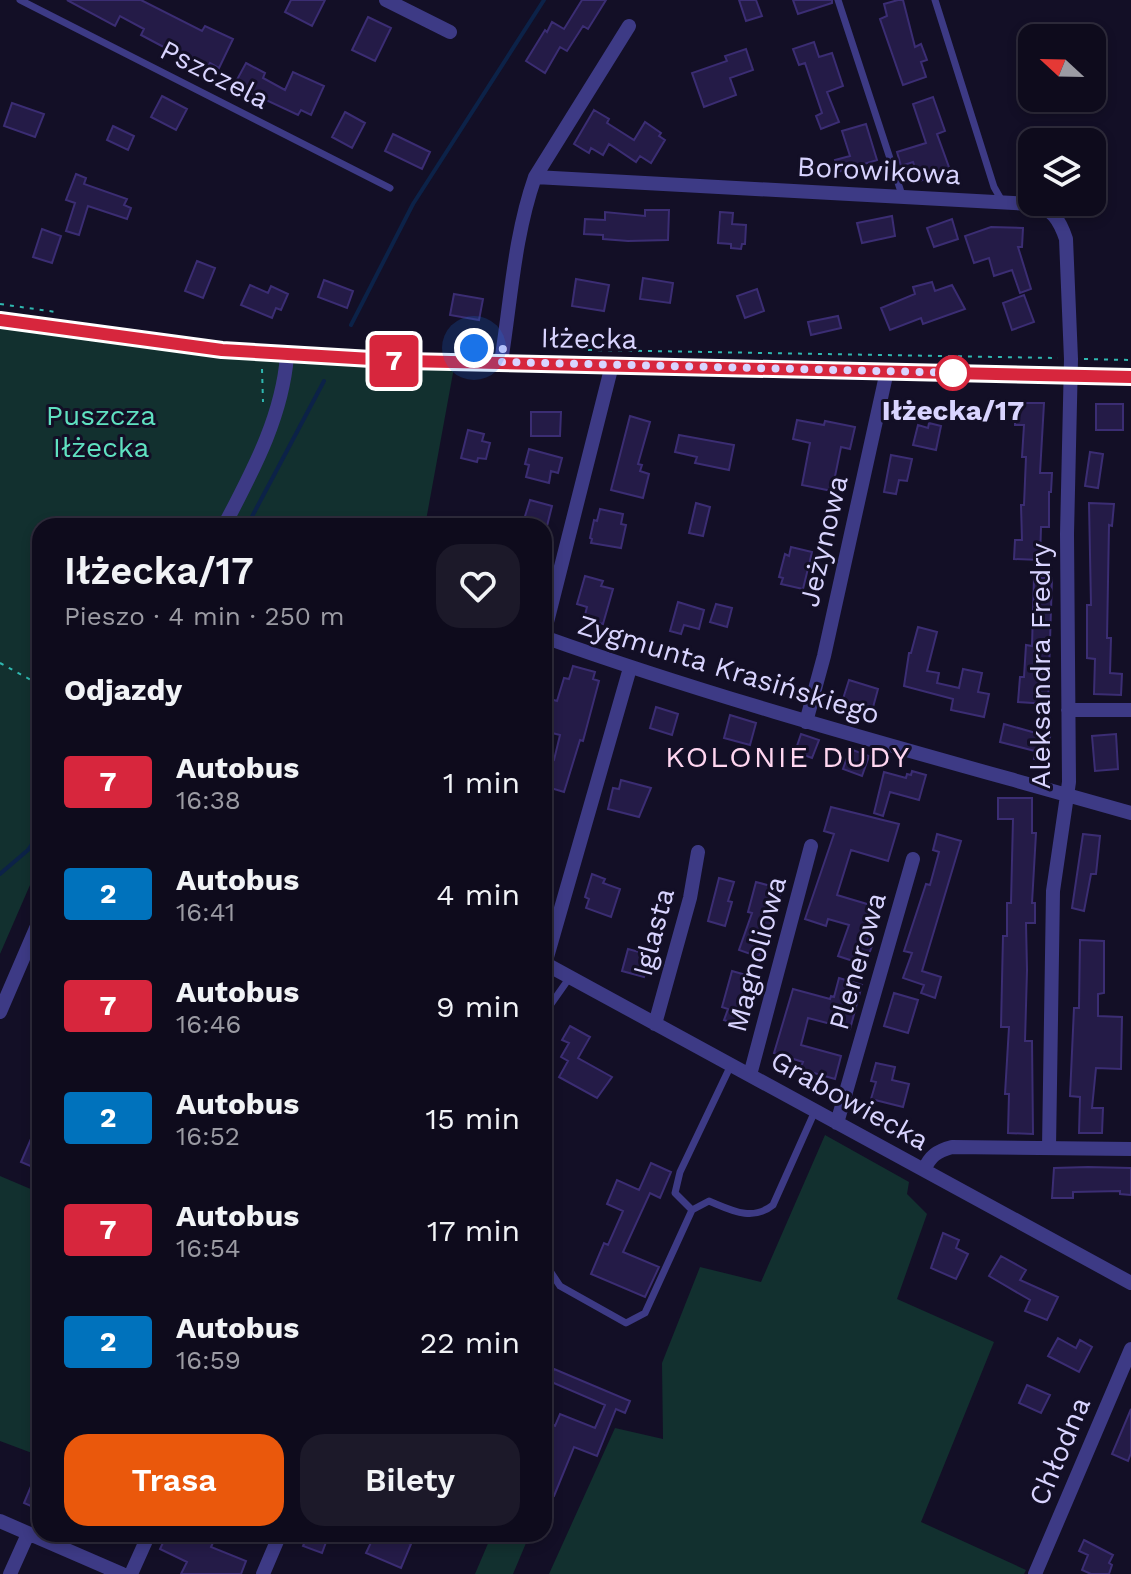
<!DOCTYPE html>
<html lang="pl">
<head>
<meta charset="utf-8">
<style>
  :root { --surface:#0e0b1c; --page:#1c1929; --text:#f1f3f6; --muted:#9b9ba3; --line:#2e2b3b; --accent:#ea580c }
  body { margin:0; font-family:"Work Sans",sans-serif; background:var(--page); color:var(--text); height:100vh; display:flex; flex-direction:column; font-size:30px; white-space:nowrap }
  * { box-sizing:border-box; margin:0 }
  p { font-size:26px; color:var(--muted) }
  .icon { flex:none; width:44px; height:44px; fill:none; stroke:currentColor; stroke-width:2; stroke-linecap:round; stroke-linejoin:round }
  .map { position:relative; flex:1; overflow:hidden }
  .side { position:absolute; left:32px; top:518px; width:520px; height:1024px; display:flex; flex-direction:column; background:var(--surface); border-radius:24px; box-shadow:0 4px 12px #0003,0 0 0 2px var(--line) }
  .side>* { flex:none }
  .badge { padding:0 16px; border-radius:6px; font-size:28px; line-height:52px }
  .needle { width:52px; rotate:292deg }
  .controls { position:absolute; left:1018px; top:24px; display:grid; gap:16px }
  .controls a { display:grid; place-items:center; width:88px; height:88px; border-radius:16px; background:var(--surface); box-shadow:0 4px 12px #0003,0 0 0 2px var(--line); font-size:40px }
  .you { position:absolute; width:40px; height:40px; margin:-20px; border:6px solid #fff; border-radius:50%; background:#1a73e8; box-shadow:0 0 0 12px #1a73e833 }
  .map>.badge { position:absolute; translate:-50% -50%; box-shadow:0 0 0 4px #fff }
  h2 { padding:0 32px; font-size:30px; line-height:72px }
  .round { display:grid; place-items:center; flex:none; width:84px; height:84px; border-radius:24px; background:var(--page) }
  .overview { display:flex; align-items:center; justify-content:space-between; height:136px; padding:0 32px }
  h1 { font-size:38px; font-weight:600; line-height:60px }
  .button { display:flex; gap:16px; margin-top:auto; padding:16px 32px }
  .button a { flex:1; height:92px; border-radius:24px; background:var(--accent); color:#fff; font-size:32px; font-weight:600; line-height:92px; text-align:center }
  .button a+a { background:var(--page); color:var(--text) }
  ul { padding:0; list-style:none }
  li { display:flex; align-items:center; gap:24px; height:112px; padding:0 32px }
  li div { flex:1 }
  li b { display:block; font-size:30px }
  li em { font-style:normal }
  li .badge { min-width:88px; font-weight:700; text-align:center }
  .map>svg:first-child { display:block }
  .green { fill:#12302f }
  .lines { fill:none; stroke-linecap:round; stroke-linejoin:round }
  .stream { stroke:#0c2248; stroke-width:4 }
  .building { fill:#241b47; stroke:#3b2d73; stroke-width:2 }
  .path { stroke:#2fb8b0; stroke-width:2; stroke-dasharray:4 6; stroke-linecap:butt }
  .lane { stroke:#3d3a85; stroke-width:7 }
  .street { stroke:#3d3a85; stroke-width:14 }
  .line-casing { stroke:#fff; stroke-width:18 }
  .line { stroke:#d7263d; stroke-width:12 }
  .walk { stroke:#d9d4ff; stroke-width:8; stroke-dasharray:0 14.4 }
  .stop-dot { fill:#fff; stroke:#d7263d; stroke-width:4 }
  .labels { text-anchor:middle; stroke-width:6; stroke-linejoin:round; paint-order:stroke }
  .street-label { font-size:28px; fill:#d9d4ff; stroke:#130f26 }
  .stop-label { font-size:28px; font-weight:bold; fill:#d9d4ff; stroke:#130f26 }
  .park-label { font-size:28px; fill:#5fe0c0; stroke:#130f26 }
  .neighbourhood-label { font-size:30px; letter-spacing:2px; fill:#ffd6f0; stroke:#130f26 }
</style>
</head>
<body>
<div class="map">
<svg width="1131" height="1574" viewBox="0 0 1131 1574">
  <rect width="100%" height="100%" fill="#130f26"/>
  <path class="green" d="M0 320 167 344 455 362 425 526H40V862L0 954Z
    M825 1135 909 1182 907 1194 927 1214 897 1299 994 1342 921 1522 1026 1570 1024 1574H549L615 1428 663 1439 662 1363 700 1267 761 1282Z
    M0 1176 40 1193V1456L0 1441Z
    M492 1534 529 1536 513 1574H475Z"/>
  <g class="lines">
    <path class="stream" d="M351 325 413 204 544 0
      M247 526 324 381
      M0 874 28 850 40 833"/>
  </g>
  <path class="building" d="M67 0H141L202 31 205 26 233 39 219 68 210 63 207 70 141 35 144 29 120 16 115 26Z
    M291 0H325L312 26 285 12Z
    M582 0H606L588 29 583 26 567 51 560 47 545 73 526 61 545 30 547 32 552 22 564 29Z
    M739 0H756L762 16 746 21Z
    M793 0H832V3L798 14Z
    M898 0H903L915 47 921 44 927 60 921 62 926 77 903 85 880 19 887 16 884 4Z
    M368 17 391 28 375 61 352 50Z
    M814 42 819 57 832 53 843 86 827 92 839 122 821 129 816 116 822 113 805 63 799 65 793 49Z
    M746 49 753 70 730 78 736 95 704 107 692 73 727 61 725 56Z
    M246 63 265 73 263 78 285 90 293 72 324 86 311 115 301 110 298 115 247 91 245 95 232 89Z
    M162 96 187 109 176 130 151 117Z
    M933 97 945 131 937 134 950 170 920 181 913 162 901 166 897 152 926 143 913 104Z
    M12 103 44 114 35 137 4 126Z
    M594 110 609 119 607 123 634 140 645 122 661 133 659 136 665 140 651 163 640 156 636 162 609 144 603 155 591 148 589 153 574 144Z
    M345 112 365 123 352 148 332 137Z
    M866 124 877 160 838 172 835 160 850 156 842 131Z
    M113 126 134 136 128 150 107 140Z
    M393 134 430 152 422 169 385 151Z
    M76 174 86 178 84 184 127 199 124 205 131 208 127 219 88 206 79 235 66 231 75 203 66 200Z
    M645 210H669L668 240 628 241 603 239V235L584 234 585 219 605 220V212L645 216Z
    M720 212 733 213 732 224 746 225 745 244H742L741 249 731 248V244L718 243Z
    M892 216 895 236 862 243 857 223Z
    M952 219 958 239 934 247 927 228Z
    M991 227 1023 228 1022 247H1018L1031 289 1020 293 1012 270 994 276 989 258 974 263 965 236Z
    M42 229 61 236 52 263 33 257Z
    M197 261 215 268 203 298 185 291Z
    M643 278 673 283 670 303 640 299Z
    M576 279 609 285 604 311 572 306Z
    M324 280 353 291 347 308 318 297Z
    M932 282 935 291 952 285 965 309 923 324 921 318 890 330 881 308 915 294 913 287Z
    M250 285 268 293 271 286 288 294 281 310 276 308 272 318 241 305Z
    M757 289 764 311 745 318 737 296Z
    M454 294 483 299 479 320 450 315Z
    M1024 295 1034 322 1012 330 1003 303Z
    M838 316 841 328 811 335 808 322Z
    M1015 403H1044L1040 473H1052L1051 492H1049V527H1041L1040 560 1014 559 1015 540H1022L1021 505H1024L1026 457H1022L1024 425H1015Z
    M1096 404H1123V430H1096Z
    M531 412H561L560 436H531Z
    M630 416 650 422 638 464 642 465 640 471 649 474 643 498 611 490Z
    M797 420 824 425 825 421 855 427 850 449 841 447 832 491 802 485 810 443 793 439Z
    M929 423 941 426 936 450 913 445 918 425 928 428Z
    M468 430 484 434 482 441 490 443 486 459 478 458 477 462 461 458Z
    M679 435 734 445 729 470 695 463 697 457 675 452Z
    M529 449 562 458 558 473 551 471 549 483 526 477 529 465 525 464Z
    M1090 452 1103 454 1098 488 1085 486Z
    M891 455 912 459 907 481 899 480 896 494 884 492Z
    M530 500 552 506 547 526H522Z
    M696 503 710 507 703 536 689 533Z
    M1089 503 1114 504 1112 526 1109 525 1107 638H1111L1110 673 1122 674 1121 695 1094 694 1095 659 1087 658V605H1091Z
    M600 509 623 514 621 524 626 525 621 548 591 543 592 539 590 538 594 520 597 521Z
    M791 547 812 552 803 589 781 584 783 578 779 577 785 554 789 556Z
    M585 576 603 581 601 586 613 589 603 624 584 619 587 607 577 604Z
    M1034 578H1052L1048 704 1018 702 1020 677H1024L1026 645 1032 646Z
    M678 602 704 610 699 629 684 625 681 634 670 631Z
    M716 604 732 608 727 627 710 622Z
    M918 627 937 632 927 671 939 673 937 683 959 688 963 669 982 673 978 692 989 694 984 717 951 710 953 699 904 686 909 653H911Z
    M573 666 595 672 593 679 599 681 583 741 580 740 564 792 544 786V757L554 760 560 735 544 731V697L557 701 564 678 569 679Z
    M849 680 878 689 872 711 842 702Z
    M656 707 678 714 672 735 650 728Z
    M730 715 756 723 750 745 724 738Z
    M1004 724 1050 737 1044 761 1034 759 1035 751 1000 742Z
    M801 734 819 740 812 758 795 752Z
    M1116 734 1118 769 1095 771 1092 736Z
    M850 749 869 756 862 776 843 769Z
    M912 771 926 775 919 800 890 792 883 816 874 813 884 772 906 778 907 774 911 775Z
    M621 780 651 788 639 817 608 809 613 788 619 789Z
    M998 798H1032V833H1036L1032 903H1035V923H1026L1027 970 1025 1041H1032L1033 1134 1008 1133 1009 1094H1005L1009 1027H1001L1003 936H1007V903H1011L1013 819H998Z
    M831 807 899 824 888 861 851 850 837 895 877 907 867 941 873 943 865 965 838 956 849 925 828 919 826 926 805 919 834 834 824 831Z
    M937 834 961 841 922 971 941 977 935 998 921 993 924 985 903 978 912 953 904 951 926 884 930 885 939 852 933 850Z
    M1083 834 1100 836 1096 874H1091L1084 911 1072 908Z
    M592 874 605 879 603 883 620 889 611 917 586 908 589 899 585 897Z
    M719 878 734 882 728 901 732 902 725 926 708 921Z
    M756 882 782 889 759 957 739 950 752 913 748 912Z
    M1080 940 1104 941V993L1098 994V1016L1122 1017 1121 1069 1096 1068 1092 1108H1103L1102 1133H1079L1080 1097 1070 1096 1074 1008H1079Z
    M628 949 650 955 644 977 622 971Z
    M732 971 760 979 756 996 749 995 740 1025 724 1020 728 1009 722 1007Z
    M839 978 862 985 850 1029 808 1018 801 1045 841 1056 835 1079 800 1069 803 1062 774 1053 793 989 830 999 831 996 834 997Z
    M894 993 918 1000 908 1033 884 1026Z
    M570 1026 590 1037 578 1058 612 1077 597 1098 559 1077 568 1061 561 1057 569 1043 562 1040Z
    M876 1063 895 1067 892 1080 909 1084 903 1107 871 1099 876 1082 871 1081Z
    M40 1118V1170L21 1162Z
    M651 1163 671 1172 660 1198 650 1193 623 1252 659 1267 645 1297 591 1274 604 1243 608 1245 623 1211 607 1204 617 1180 639 1190Z
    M1088 1167 1131 1168V1195L1120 1194V1191L1073 1192V1198H1052L1054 1168Z
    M943 1233 959 1240 956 1248 968 1254 956 1279 931 1268Z
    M1001 1256 1026 1270 1020 1280 1058 1297 1047 1320 1025 1311 1030 1300 989 1276Z
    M1058 1338 1076 1348 1080 1340 1092 1347 1079 1372 1048 1356Z
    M554 1369 630 1401 625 1413 616 1409 597 1456 574 1447 554 1496 544 1493V1435L549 1423 555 1426 560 1414 595 1428 605 1405 549 1381Z
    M1027 1385 1050 1395 1041 1413 1019 1403Z
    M1131 1409V1453L1128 1461 1112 1454Z
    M40 1465V1510L24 1503Z
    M167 1534H217L211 1547 246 1561 241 1574H181L187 1562 160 1549Z
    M308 1534H329L322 1553 303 1546Z
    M375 1534H386L411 1544 401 1568 366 1553Z
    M1084 1540 1113 1555 1109 1563 1112 1565 1109 1574H1091L1082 1570 1088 1555 1079 1551Z"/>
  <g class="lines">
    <path class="path" d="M0 304 56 312
      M400 346H418
      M588 350 1058 358
      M1084 359 1131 360
      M262 369 263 402
      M0 663 40 685
      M34 906 40 891"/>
    <path class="lane" d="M20 0 390 188
      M838 0 902 195
      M935 0 994 187 1002 201
      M544 1014 570 977
      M692 1210 675 1193 680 1172 731 1065
      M544 1262 560 1286 626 1323 645 1313 692 1210 709 1201C731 1210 752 1222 773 1205L815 1111"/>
    <path class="street" d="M386 0 450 32
      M535 177 1032 204C1052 207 1060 221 1066 239L1071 359 1067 534 1069 782 1053 891 1049 1148
      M0 320 222 350 405 361 1131 377
      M501 362C511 300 514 237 535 177L629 26
      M224 526C252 472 282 418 287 356
      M544 634 612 365
      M544 637C737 706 934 757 1131 813
      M1068 710H1131
      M806 722 824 656 887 371
      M544 963 1131 1283
      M545 964 630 668
      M0 1012 40 919
      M655 1024 690 898 698 852
      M750 1075 811 846
      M837 1123 913 859
      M924 1170C930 1156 937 1151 952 1147L1131 1149
      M0 1521 122 1574
      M10 1574 28 1534
      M131 1574 149 1534
      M263 1574 280 1534
      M1035 1574 1131 1349"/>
  </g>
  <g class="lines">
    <defs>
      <path id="line" d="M0 320 222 350 405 361 1131 377"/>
    </defs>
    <use href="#line" class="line-casing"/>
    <use href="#line" class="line"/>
    <path class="walk" d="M474 348 503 349 501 362 964 373H953"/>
  </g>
  <circle class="stop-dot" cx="953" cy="373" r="16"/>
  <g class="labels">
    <g class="street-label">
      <text transform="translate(215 74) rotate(27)" y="10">Pszczela</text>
      <text transform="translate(879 170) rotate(3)" y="10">Borowikowa</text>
      <text transform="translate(589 338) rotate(1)" y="10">Iłżecka</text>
      <text transform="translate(823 541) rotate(-77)" y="10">Jeżynowa</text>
      <text transform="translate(1040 666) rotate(-90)" y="10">Aleksandra Fredry</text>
      <text transform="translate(729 669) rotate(17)" y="10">Zygmunta Krasińskiego</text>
      <text transform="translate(653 932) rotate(-75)" y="10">Iglasta</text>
      <text transform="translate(756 954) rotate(-75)" y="10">Magnoliowa</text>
      <text transform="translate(857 961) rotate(-74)" y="10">Plenerowa</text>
      <text transform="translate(850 1100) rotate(29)" y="10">Grabowiecka</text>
      <text transform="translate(1059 1451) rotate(-67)" y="10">Chłodna</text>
    </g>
    <g class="stop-label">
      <text x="953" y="420">Iłżecka/17</text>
    </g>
    <g class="park-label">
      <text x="101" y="425">Puszcza<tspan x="101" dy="32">Iłżecka</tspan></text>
    </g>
    <g class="neighbourhood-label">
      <text x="788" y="767">KOLONIE DUDY</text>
    </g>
  </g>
</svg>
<div class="controls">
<a><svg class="needle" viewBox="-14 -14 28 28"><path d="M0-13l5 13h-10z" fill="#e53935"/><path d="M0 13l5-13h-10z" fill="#9b9ba3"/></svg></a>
<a><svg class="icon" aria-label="layers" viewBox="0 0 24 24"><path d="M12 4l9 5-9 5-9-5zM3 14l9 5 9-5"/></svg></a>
</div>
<div class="you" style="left:474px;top:348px"></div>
<b class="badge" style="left:394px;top:361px;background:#d7263d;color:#fff">7</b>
<section class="side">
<div class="overview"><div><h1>Iłżecka/17</h1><p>Pieszo · 4 min · 250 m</p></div><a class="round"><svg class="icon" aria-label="heart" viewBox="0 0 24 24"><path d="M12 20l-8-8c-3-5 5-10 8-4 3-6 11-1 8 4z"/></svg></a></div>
<h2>Odjazdy</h2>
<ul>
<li><span class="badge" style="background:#d7263d;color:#fff">7</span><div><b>Autobus</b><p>16:38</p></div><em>1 min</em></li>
<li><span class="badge" style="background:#0072bc;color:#fff">2</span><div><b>Autobus</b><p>16:41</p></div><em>4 min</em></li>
<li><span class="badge" style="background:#d7263d;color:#fff">7</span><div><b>Autobus</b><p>16:46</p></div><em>9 min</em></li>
<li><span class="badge" style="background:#0072bc;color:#fff">2</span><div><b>Autobus</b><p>16:52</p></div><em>15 min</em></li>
<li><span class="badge" style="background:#d7263d;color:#fff">7</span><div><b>Autobus</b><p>16:54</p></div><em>17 min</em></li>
<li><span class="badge" style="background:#0072bc;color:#fff">2</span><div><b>Autobus</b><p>16:59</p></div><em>22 min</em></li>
</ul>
<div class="button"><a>Trasa</a><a>Bilety</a></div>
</section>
</div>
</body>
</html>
